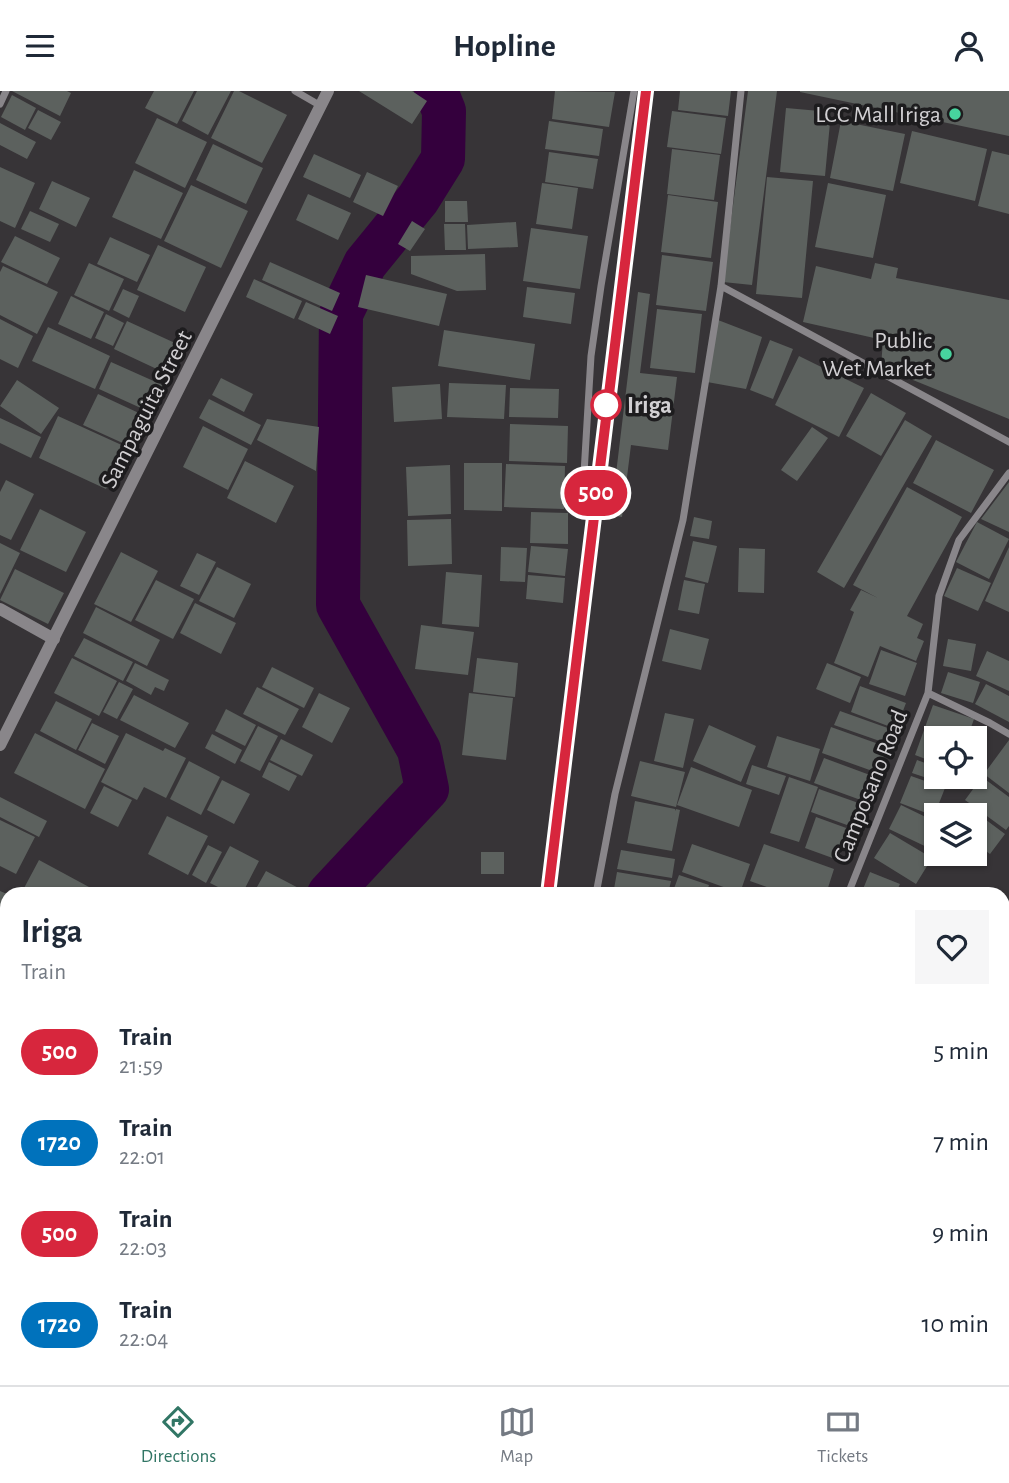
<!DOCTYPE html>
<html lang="en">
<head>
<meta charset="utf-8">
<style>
  :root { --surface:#fff; --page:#f6f6f7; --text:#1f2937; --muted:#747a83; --line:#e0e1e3; --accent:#317665 }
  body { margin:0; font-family:"Alegreya Sans",sans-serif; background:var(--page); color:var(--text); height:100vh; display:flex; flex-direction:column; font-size:26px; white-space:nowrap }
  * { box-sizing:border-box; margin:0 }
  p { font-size:23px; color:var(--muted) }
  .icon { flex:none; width:38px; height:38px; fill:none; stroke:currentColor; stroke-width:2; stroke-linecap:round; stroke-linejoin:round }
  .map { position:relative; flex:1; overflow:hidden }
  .side { position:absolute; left:0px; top:796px; width:1010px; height:499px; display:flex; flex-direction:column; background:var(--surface); border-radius:21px 21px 0 0; box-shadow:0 2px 5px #0004 }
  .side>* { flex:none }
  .badge { padding:0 14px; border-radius:23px; font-size:24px; line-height:46px }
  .tools { position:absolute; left:924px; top:635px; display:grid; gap:14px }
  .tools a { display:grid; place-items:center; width:63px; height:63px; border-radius:0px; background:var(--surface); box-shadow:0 2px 5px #0004; font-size:35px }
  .map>.badge { position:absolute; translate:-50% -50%; box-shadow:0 0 0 4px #fff }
  .round { display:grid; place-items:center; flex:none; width:74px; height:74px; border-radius:0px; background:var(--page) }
  .overview { display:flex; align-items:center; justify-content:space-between; height:119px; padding:0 21px }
  h1 { font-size:33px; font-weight:700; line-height:52px }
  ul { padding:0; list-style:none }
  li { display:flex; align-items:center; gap:21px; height:91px; padding:0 21px }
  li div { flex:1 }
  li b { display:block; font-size:26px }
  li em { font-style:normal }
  li .badge { min-width:77px; font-weight:700; text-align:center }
  header { display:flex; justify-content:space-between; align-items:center; height:91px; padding:0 21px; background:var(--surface); font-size:32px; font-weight:700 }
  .menu { display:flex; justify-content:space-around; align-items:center; height:98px; border-top:2px solid var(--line); background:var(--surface); font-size:19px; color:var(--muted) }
  .menu a { display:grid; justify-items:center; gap:4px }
  .menu .selected { color:var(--accent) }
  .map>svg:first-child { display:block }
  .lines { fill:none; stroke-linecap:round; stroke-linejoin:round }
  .river { stroke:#34003d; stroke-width:44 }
  .building { fill:#5c615e }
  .minor { stroke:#89868a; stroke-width:7 }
  .tertiary { stroke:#89868a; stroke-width:12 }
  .rail { stroke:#b5b3b6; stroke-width:5; stroke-dasharray:9 9; stroke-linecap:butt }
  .line-casing { stroke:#fff; stroke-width:16 }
  .line { stroke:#d7263d; stroke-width:10 }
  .poi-dot { fill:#47d49e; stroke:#1d1c1e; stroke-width:2.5 }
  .stop-dot { fill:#fff; stroke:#d7263d; stroke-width:3.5 }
  .labels { text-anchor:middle; stroke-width:7; stroke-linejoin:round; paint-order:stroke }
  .poi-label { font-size:24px; fill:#d2d0d3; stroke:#1d1c1e; text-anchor:end }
  .stop-label { font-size:24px; font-weight:bold; fill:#d2d0d3; stroke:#1d1c1e; text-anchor:start }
  .street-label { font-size:24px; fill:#d2d0d3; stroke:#1d1c1e }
</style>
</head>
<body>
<header><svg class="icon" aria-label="menu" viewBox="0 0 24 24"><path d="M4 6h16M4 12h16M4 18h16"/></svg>Hopline<svg class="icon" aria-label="person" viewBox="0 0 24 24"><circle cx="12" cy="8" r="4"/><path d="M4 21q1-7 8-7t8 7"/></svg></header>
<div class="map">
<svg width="1009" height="1294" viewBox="0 0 1009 1294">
  <rect width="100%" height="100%" fill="#373437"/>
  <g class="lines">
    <path class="river" d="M329 803 427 698 419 659 338 514 341 223 365 173 418 108 443 68 444 20 436 0
      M0 1074 7 1072"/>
  </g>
  <path class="building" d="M12 0H67L71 2 60 25Z
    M154 0H194L177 33 145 17Z
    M197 0H231L208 44 182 30Z
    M234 0H239L287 24 262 72 211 47Z
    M359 0H412L427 10 412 33Z
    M555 0 615 1 609 36 552 28Z
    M680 0H731L728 25 678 19Z
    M748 0H777L752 194 723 191Z
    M800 0H1009V45L800 1Z
    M12 4 36 17 25 39 1 26Z
    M786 17 831 21 825 85 780 81Z
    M38 19 61 31 51 49 28 37Z
    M672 20 726 27 721 63 667 56Z
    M157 27 207 51 185 97 135 72Z
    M549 30 603 38 599 65 545 58Z
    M841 30 905 43 893 100 830 87Z
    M0 32 36 51 27 68 0 54Z
    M912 40 987 58 975 110 900 92Z
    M213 53 263 77 246 113 196 89Z
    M672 58 720 64 714 109 667 103Z
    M992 60 1009 64V123L978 115Z
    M549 61 598 68 593 98 545 91Z
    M314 63 361 84 350 107 303 86Z
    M0 76 35 92 15 137 0 130Z
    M134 79 183 102 161 148 112 126Z
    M367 81 398 95 383 125 353 111Z
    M767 86 813 90 802 207 756 203Z
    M52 90 90 107 76 136 39 118Z
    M542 92 578 97 572 138 536 133Z
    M828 92 886 104 873 167 815 156Z
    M191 94 248 120 221 177 164 150Z
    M308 103 351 122 338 149 296 129Z
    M668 104 718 111 711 167 661 161Z
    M445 110H467L468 131H445Z
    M30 120 59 133 50 151 21 138Z
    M412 130 425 138 410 160 398 153Z
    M516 131 518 156 468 158 467 134Z
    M444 133H465L466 159H445Z
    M531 137 588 145 580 198 523 190Z
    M15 145 60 167 47 193 1 171Z
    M110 146 150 164 137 191 97 173Z
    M158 154 206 176 185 221 137 199Z
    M485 163 486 199 457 200 411 183V165Z
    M662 164 713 171 706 220 656 214Z
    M270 171 340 202 332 220 262 189Z
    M89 172 124 188 109 220 74 204Z
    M875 172 898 177 896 187 1009 209V328L881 276 883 249 803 231 816 175 871 188Z
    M3 175 58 201 37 243 0 224V181Z
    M366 184 447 203 439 235 358 216Z
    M254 188 302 210 294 228 246 206Z
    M527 196 575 202 571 233 523 226Z
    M123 198 139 205 129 227 113 219Z
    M638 201 650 203 640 282 677 286 668 359 631 354 622 426 611 424Z
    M71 205 104 221 91 248 58 233Z
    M306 211 338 225 330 243 298 228Z
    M657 218 702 223 695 282 650 277Z
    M106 223 124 232 113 255 95 247Z
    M0 228 33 245 18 277 0 268Z
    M718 229 762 246 746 298 707 291Z
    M127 230 175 252 161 280 114 258Z
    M48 236 110 265 95 298 32 270Z
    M444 239 535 253 530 289 438 275Z
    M770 249 793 258 773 308 750 299Z
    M799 265 864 297 839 346 775 314Z
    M111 271 167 296 154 323 99 298Z
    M221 287 253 303 244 321 212 304Z
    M17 289 59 317 41 343 0 315Z
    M449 292 506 294 504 328 447 326Z
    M440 293 442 328 394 331 392 296Z
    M510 297 559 298 558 327 509 326Z
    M871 302 906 322 881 365 846 345Z
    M98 303 141 323 127 354 83 334Z
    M209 308 261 334 251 354 199 327Z
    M58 325 126 356 106 398 39 367Z
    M0 327 41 346 31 367 0 352Z
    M267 328 319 336 316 380 257 349Z
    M905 329 932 345 844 497 817 481Z
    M510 333 568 335 567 372 509 370Z
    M203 335 248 358 228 399 183 376Z
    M812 336 828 347 797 390 781 379Z
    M936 349 994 379 971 422 913 392Z
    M245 370 294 395 276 432 227 407Z
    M464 372H502V420L464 419Z
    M506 373 565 375 564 418 504 416Z
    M450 374 451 423 408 425 406 376Z
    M6 389 34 403 11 449 0 444V401Z
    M1009 391V441L981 428Z
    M907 396 962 426 907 525 923 533 917 547 924 550 916 570 880 555 868 586 834 572 854 521 850 519 861 499 878 507 853 494Z
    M40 418 86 441 66 481 20 459Z
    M531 421 568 422V453L530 452Z
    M694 426 712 430 709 448 690 445Z
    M451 428 452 473 408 475 407 429Z
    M977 431 1009 448 989 488 956 471Z
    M693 450 717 455 708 492 685 486Z
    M0 452 20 462 0 503Z
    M531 455 568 458 565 485 528 481Z
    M501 456 527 457 525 491 500 490Z
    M1009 456V521L985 510Z
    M739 457 765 458 764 502 738 501Z
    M121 461 158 480 131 531 94 513Z
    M197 462 216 471 199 504 180 495Z
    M217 476 251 493 234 527 199 510Z
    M957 477 991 492 978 520 944 505Z
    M15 478 64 502 48 533 0 509Z
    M446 481 482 484 479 536 442 533Z
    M528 484 565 487 563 512 526 508Z
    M156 489 194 508 173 548 135 529Z
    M684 489 705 493 699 523 678 519Z
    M195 512 236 532 221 563 180 542Z
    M96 516 160 549 147 575 83 542Z
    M421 534 474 541 468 584 415 578Z
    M670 538 709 548 701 579 662 570Z
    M84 547 133 571 123 590 74 565Z
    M948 548 976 553 971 580 943 575Z
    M881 559 917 572 905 605 869 593Z
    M987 560 1009 570V600L976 585Z
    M72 567 117 590 99 625 54 602Z
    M477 567 518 572 515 606 473 601Z
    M135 572 169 589 164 600 155 596 151 604 126 590Z
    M827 572 861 586 850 612 816 598Z
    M272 576 314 597 304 617 262 596Z
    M948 581 980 591 973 612 941 602Z
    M119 591 133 598 117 628 103 621Z
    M986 593 1009 605V631L975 613Z
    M860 595 906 612 896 638 851 621Z
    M257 596 299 618 285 644 243 623Z
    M319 602 350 617 332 652 302 636Z
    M469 602 513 607 506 669 462 664Z
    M134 604 189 632 175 657 120 629Z
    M56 610 92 628 76 659 40 640Z
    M933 614 974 628 967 648H936V672L915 664Z
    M226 618 256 634 245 655 215 640Z
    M840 620 899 641 894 655 834 634Z
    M665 622 694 628 683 677 654 670Z
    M92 632 119 645 105 673 78 659Z
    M709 634 756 655 741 691 693 670Z
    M258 635 278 645 260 680 240 670Z
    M831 636 887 656 878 682 822 662Z
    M35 642 105 678 85 718 14 682Z
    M126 642 163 660 165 657 186 667 166 707 144 696 137 709 101 691Z
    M212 643 242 659 235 673 205 657Z
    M777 645 820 658 810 690 767 676Z
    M281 648 313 664 302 685 270 669Z
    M1009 649V702L984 683Z
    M824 667 878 687 869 712 814 692Z
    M917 669 936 676V686H961L957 697 912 682Z
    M189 670 220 686 201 724 170 708Z
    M640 670 685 681 676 716 631 705Z
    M269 671 297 685 289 700 262 686Z
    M752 674 786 685 779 704 746 693Z
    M691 676 752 699 739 736 677 714Z
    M911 685 945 697 934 725 900 712Z
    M789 686 818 696 799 751 770 742Z
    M982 686 1009 706V735L1006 739 965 709Z
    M222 689 250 703 234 733 207 719Z
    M104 695 132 709 118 736 90 722Z
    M819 698 867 715 858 738 811 721Z
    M0 706 47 730 39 746 0 726Z
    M635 710 675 718V720L676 718 680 719 672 760 627 752Z
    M901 714 936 731V752L933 759 889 738Z
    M966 714 1005 743 990 763 975 752V724H959Z
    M167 725 208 745 188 784 148 763Z
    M816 726 849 738 838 769 805 757Z
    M0 729 35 746 16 783 0 775Z
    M890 742 932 767 916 793 874 767Z
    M692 753 750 773 740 802 682 781Z
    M764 753 834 778 826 803H786L750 790Z
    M208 754 222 761 206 792 192 784Z
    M230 755 259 770 242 803H232L210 792Z
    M621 759 675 768 672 787 617 778Z
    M481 761H504V783H481Z
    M39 769 89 796 85 803H30L23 799Z
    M266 780 310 803H253Z
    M617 781 671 790 668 803H646L614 798Z
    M870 781 900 793 895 803H861Z
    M679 784 709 794 706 803H672Z
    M0 800 7 803V821L0 835Z
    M0 843 7 847V879L0 876Z
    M1003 877 1009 881V908L1003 904Z
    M7 899V939L0 935V911Z
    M1003 907 1009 911V951L1003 948Z
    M0 955 7 959V1006L0 1002Z
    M1006 990 1009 992V1034L1003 1031V996Z
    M362 1288H409L407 1294H360Z
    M555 1288H583L582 1294H554Z
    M590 1288H624L621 1294H587Z
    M748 1288H816L814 1294H746Z"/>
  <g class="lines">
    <path class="minor" d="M295 0 321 15
      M0 13 6 0
      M721 195 1009 351
      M582 416 591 265 601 195 634 0
      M928 602 990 632 1009 643
      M596 803 615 703 683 429 721 195 741 0
      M848 803 928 602 939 505 959 449 1009 382
      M716 1288 717 1294
      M510 1294 511 1288"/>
    <path class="tertiary" d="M0 518 54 548
      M0 654 328 0"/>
    <path class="rail" d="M548 803 646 0
      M494 1294 495 1288"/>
  </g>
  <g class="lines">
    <defs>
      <path id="line" d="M548 803 646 0"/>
    </defs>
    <use href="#line" class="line-casing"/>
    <use href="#line" class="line"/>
  </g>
  <g class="poi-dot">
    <circle cx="955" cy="23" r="7"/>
    <circle cx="946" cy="263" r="7"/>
  </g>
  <circle class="stop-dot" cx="606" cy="314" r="14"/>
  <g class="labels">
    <g class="poi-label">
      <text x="941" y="31">LCC Mall Iriga</text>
      <text x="932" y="257">Public<tspan x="932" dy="28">Wet Market</tspan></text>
    </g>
    <g class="stop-label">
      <text x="627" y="322">Iriga</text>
    </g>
    <g class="street-label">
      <text transform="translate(146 318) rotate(-63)" y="8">Sampaguita Street</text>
      <text transform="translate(870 695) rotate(-68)" y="8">Camposano Road</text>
    </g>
  </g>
</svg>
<div class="tools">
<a><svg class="icon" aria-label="locate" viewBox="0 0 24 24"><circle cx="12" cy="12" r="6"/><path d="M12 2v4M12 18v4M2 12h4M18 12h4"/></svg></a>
<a><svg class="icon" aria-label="layers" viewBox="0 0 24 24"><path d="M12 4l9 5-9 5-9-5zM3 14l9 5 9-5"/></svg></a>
</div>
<b class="badge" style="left:596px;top:402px;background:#d7263d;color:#fff">500</b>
<section class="side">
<div class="overview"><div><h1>Iriga</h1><p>Train</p></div><a class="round"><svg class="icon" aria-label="heart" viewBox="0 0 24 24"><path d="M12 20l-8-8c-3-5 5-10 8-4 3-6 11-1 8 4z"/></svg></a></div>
<ul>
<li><span class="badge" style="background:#d7263d;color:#fff">500</span><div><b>Train</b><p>21:59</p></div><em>5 min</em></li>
<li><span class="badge" style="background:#0072bc;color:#fff">1720</span><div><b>Train</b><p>22:01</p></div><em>7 min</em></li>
<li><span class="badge" style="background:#d7263d;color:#fff">500</span><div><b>Train</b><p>22:03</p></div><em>9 min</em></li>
<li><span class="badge" style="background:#0072bc;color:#fff">1720</span><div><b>Train</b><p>22:04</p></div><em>10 min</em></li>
</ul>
</section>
</div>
<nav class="menu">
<a class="selected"><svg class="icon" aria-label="directions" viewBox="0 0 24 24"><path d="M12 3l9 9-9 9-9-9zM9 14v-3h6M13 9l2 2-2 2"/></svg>Directions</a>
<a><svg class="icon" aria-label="map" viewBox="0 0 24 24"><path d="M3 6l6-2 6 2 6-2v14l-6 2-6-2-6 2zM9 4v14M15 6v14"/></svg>Map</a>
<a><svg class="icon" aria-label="tickets" viewBox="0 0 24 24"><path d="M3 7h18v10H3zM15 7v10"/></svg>Tickets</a>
</nav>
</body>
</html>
